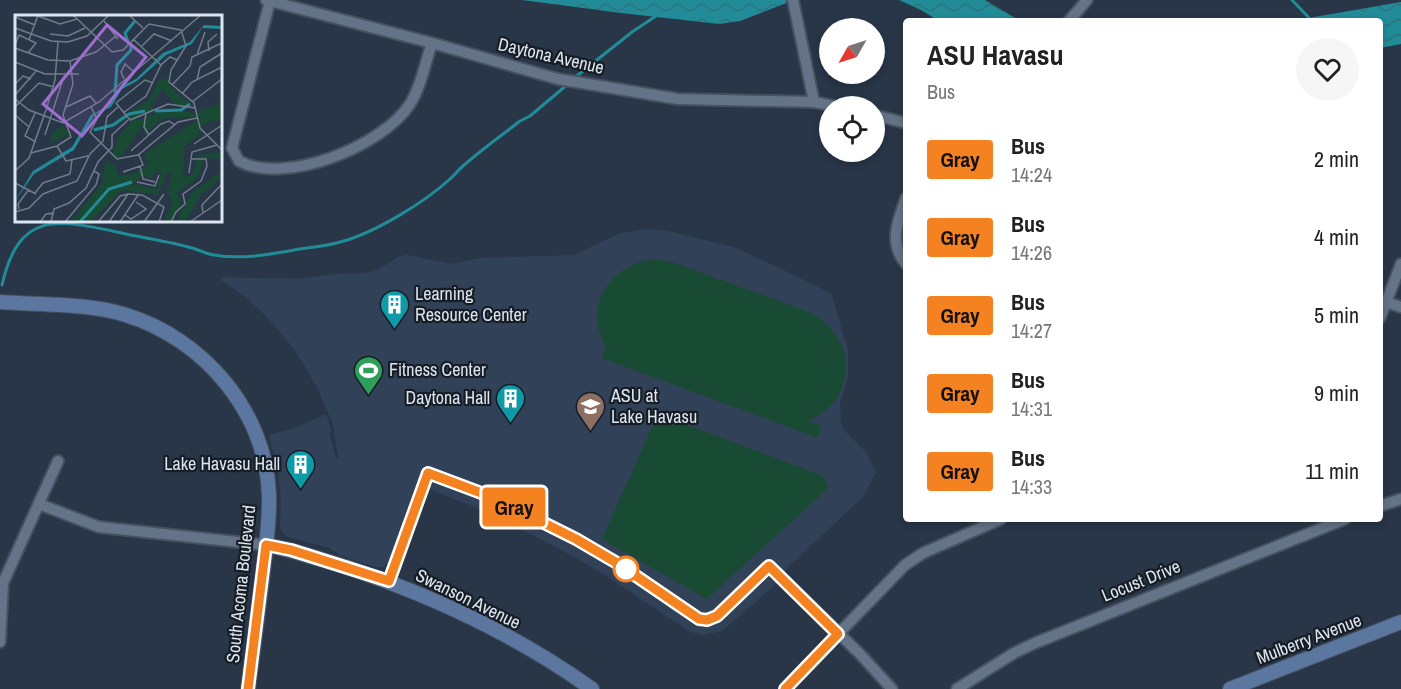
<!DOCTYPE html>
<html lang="en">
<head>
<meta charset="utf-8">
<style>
  :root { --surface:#fff; --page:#f6f6f6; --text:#222; --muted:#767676 }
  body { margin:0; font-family:"Archivo Narrow",sans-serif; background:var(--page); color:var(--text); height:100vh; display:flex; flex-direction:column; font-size:22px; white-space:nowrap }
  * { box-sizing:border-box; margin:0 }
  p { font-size:20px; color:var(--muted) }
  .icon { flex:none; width:33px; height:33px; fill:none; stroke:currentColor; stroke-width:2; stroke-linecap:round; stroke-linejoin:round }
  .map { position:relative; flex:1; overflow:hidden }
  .side { position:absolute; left:903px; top:18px; width:480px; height:504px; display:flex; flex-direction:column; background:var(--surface); border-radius:6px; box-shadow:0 3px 9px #0003 }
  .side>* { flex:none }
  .badge { padding:0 12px; border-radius:4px; font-size:21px; line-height:39px }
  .needle { width:39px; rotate:231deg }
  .controls { position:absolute; left:819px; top:18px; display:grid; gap:12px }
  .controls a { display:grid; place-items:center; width:66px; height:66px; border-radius:50%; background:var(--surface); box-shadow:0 3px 9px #0003; font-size:30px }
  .map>.badge { position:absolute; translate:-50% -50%; box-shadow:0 0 0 3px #fff }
  .round { display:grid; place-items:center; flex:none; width:63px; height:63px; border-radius:32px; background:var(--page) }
  .overview { display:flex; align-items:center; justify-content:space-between; height:102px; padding:0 24px }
  h1 { font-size:28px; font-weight:800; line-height:45px }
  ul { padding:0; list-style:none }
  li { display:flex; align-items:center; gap:18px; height:78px; padding:0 24px }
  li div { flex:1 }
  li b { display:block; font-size:22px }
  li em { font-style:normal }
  li .badge { min-width:66px; font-weight:700; text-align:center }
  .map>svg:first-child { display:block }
  .built { fill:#314258 }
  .garden { fill:#194a34 }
  .water { fill:url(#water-waves) }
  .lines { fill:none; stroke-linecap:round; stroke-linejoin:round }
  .stream { stroke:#218c98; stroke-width:3 }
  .street-casing { stroke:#465160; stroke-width:14 }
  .secondary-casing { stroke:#465160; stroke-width:16 }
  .street { stroke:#647387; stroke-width:10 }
  .secondary { stroke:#5b77a0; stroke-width:14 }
  .line-casing { stroke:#fff; stroke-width:14 }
  .line { stroke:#f58220; stroke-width:9 }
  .stop-dot { fill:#fff; stroke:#f58220; stroke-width:3 }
  .labels { text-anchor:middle; stroke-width:4.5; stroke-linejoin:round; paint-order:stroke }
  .street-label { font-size:18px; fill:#dce5f0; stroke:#171d25 }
  .poi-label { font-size:18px; fill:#dce5f0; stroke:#171d25; text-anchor:start }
  .inset-river { fill:none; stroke:#218c98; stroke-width:3 }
  .inset-road { fill:none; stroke:#707c8b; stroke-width:1.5 }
  .view { fill:#9d6dd0; fill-opacity:0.15; stroke:#9d6dd0; stroke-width:3 }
  .inset-edge { fill:none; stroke:#dce5f0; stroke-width:3 }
</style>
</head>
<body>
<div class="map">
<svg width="1401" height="689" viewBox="0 0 1401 689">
  <defs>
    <pattern id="water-waves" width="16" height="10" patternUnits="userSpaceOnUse" patternTransform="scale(1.5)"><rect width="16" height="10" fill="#218c98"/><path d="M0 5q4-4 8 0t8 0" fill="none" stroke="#2d737c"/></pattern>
  </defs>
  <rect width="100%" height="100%" fill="#283648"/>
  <path class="built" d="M645 229 668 231 737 248 831 293 848 350V376L840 404 841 423 845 431 866 452 876 472 863 497 788 567 776 584 722 631 703 635 690 632 597 570 558 548 477 508 419 485 390 561 383 567H375L340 555 330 548 288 537 282 532 280 525 281 503 279 477 269 435 295 428 326 414 332 431 329 432 336 459 338 457 333 425 317 387 294 349 266 316 244 296 221 280 223 277 298 279 334 274 366 273 377 270 400 256 407 255 451 264 480 258 574 255 618 234Z"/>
  <path class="garden" d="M654 259 675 263 809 312C858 336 859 399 808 421L821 426 818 438 602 358 606 347C582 306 611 264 654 259Z
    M658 414 823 476 828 488 707 599 602 539Z"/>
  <path class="water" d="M522 0H794L740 21 719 24 621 13Z
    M899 0H985L1020 21H939L921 10Z
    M1401 2V44L1380 48V21H1291Z"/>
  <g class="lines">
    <path class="stream" d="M1292 0 1312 21
      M573 79 632 32 656 16
      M2 285C19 211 56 219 117 232 142 238 168 241 192 248 200 250 206 254 214 255 243 260 271 254 300 249 313 247 327 246 340 242 373 234 425 202 450 179 455 175 458 170 463 166 481 150 501 136 520 121L530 116 568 84"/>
    <defs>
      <path id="street" d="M266 0 432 43 558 79 678 99 814 102 834 106
        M793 0 814 102
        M270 1 232 148 239 161C285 186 383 146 410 104 421 87 425 63 432 43
        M1069 21 1087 0
        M874 115 906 123
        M906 198C898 221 888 243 906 264
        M1380 300 1401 307
        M1380 318 1401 264
        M39 504 99 527 266 545
        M1380 506 1401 499
        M769 566 860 654 892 689
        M389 581 428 473
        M0 642 3 583 58 461
        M785 689 905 565 923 553 1001 519
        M957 689 1014 653 1035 643 1345 519"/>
      <path id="secondary" d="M0 302C40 305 88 303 126 315 204 339 266 412 269 495 270 524 265 553 262 581 257 617 253 653 248 689
        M266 545C294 550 319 559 346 567 433 596 518 636 592 689
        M1230 689 1401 622"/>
    </defs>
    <use href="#street" class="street-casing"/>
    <use href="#secondary" class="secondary-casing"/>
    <use href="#street" class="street"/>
    <use href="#secondary" class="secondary"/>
  </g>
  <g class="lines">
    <defs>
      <path id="line" d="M248 689 266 545 291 550 389 581 428 473 492 497 576 539 617 563 699 619 707 620 717 616 769 566 838 634 785 689"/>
    </defs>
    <use href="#line" class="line-casing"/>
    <use href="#line" class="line"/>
  </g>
  <defs>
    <symbol id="building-pin" viewBox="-11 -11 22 30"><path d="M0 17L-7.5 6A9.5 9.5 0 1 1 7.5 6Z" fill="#0f9aa8" stroke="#171d25"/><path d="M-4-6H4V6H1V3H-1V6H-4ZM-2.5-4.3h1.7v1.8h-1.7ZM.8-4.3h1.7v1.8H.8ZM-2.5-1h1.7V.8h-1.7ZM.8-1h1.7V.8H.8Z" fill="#fff"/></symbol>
    <symbol id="stadium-pin" viewBox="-11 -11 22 30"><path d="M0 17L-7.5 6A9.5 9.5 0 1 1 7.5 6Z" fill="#2e9e5b" stroke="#171d25"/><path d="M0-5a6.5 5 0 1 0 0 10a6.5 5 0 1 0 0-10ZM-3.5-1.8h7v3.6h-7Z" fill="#fff"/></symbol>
    <symbol id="university-pin" viewBox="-11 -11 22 30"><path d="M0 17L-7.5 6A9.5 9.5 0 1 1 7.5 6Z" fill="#8d6e63" stroke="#171d25"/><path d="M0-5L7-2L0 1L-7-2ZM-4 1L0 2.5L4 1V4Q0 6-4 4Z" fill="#fff"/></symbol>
  </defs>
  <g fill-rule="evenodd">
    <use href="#building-pin" x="378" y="288" width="33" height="45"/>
    <use href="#stadium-pin" x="352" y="354" width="33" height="45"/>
    <use href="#building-pin" x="494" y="382" width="33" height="45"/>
    <use href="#university-pin" x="574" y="390" width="33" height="45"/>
    <use href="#building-pin" x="284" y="448" width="33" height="45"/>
  </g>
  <circle class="stop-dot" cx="626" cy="569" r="12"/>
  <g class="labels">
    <g class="street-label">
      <text transform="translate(551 56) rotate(13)" y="6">Daytona Avenue</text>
      <text transform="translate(1141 581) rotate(-22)" y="6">Locust Drive</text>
      <text transform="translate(241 584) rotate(-84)" y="6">South Acoma Boulevard</text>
      <text transform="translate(468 599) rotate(26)" y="6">Swanson Avenue</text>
      <text transform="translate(1309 639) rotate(-21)" y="6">Mulberry Avenue</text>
    </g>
    <g class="poi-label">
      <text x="415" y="300">Learning<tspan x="415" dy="21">Resource Center</tspan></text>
      <text x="389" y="376">Fitness Center</text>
      <text x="611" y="402">ASU at<tspan x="611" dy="21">Lake Havasu</tspan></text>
      <text x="490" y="404" text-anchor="end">Daytona Hall</text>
      <text x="280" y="470" text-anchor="end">Lake Havasu Hall</text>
    </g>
  </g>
  <g transform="translate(15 15)">
    <rect width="207" height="207" fill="#283648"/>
    <path d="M145 63 152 64 157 74 175 88 171 92 159 88 148 74 136 91 138 95 126 98 120 103 122 106 143 98 140 96 170 93 168 96 181 98 180 102 149 103 131 117 128 111 104 144 97 140 105 119 116 108 113 98 134 85ZM207 88V106H194L185 113 183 96ZM181 106 187 117 169 132 168 163 177 160 183 140 207 137V147L202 143 188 144 183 163 162 178 166 188 156 207H149L157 186 153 177 156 158 152 157 143 180 107 175 75 207H56L87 168 91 145 99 149 104 161 118 159 134 149 129 141 135 135ZM142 156 146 157 142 174 118 169 127 160 136 163ZM207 156V162L186 180 170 207H162L175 179Z" fill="#194a34" fill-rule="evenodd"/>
    <path d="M48 110 53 120 35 128 38 116Z" fill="#194a34"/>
    <path d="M189 10 207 11V14L187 13 177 29 151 40 122 66 107 74 96 92 80 99 59 135 19 159 0 186 18 156 57 132 76 100 93 91 107 71 121 64 148 38 175 27Z" fill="#218c98"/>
    <path class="inset-river" d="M113 27 110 18 120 6M100 78 102 50 116 35V30M140 96 166 95 175 89M79 115 98 110 114 99 130 96M65 207 94 174 117 167"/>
    <path class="inset-road" d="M20 0 45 9 62 4M58 0 97 37 108 35 134 9 166 15 171 31 156 55 154 67 179 88 185 113 207 135M114 0 128 13M0 2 20 10M89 6 103 24M0 13 36 26 53 27 72 21 94 0M35 19 53 21 70 13M118 24 146 50M14 25 23 0M0 30 4 20 21 28 13 38M127 31 139 19 157 26M0 33 33 45 55 46 81 37 101 21M194 36 193 27 202 19M182 40 190 17M0 47 30 59H64M109 64 106 57 110 49 119 57M182 65 185 52 207 38M0 69 8 61 16 64M157 70 175 51 177 42 207 28M167 79 177 67 207 52M0 80 22 55M0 84 14 95 48 108 84 87 186 0M177 87 207 64M101 88 115 105 153 89 180 93M101 88 130 65 138 68M0 92 24 68 39 72M51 92 75 81 81 88M76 92 82 104 75 117 102 144 123 140 163 107 182 103M20 98 10 121 21 127M108 98 131 81 146 50 155 42 162 45M131 98 129 112 134 120M0 100 14 112M0 117V137M30 120 49 61M179 129 207 110M42 131 51 146 73 141M116 136 146 109 154 106 160 110M16 138 42 131 56 122 48 100 58 69 55 46M125 151 128 164 140 167M0 156 14 143 31 95 40 65 43 27M108 157 128 150 124 140M174 158 177 137 202 130M122 167 140 171 144 160M0 168 21 179M20 178 28 168 55 159 57 145M4 194 3 189 14 174M0 197 14 193 28 179 62 166 75 139 88 126 92 102 103 92M188 198 187 190 207 169M110 200 116 204 131 194 121 187M25 207 31 199 39 198M36 207 39 194 54 188 71 173 83 147 97 132V120L113 105M50 207 81 170 84 159 79 156M83 207 105 181 113 179 127 180 149 192 144 207M94 207 113 179M105 207 123 180M129 207 149 179M156 207 161 197 170 189 168 179 186 166 192 151 191 144H177M175 207 207 185"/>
    <path class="view" d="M92 10 131 42 67 121 28 89Z"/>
    <rect width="207" height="207" class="inset-edge"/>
  </g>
</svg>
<div class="controls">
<a><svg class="needle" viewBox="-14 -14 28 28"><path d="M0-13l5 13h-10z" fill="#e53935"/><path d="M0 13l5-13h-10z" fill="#767676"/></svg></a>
<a><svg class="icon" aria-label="locate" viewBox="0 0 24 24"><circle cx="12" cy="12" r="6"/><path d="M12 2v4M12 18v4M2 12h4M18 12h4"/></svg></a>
</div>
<b class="badge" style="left:514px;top:507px;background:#f58220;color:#111">Gray</b>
<section class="side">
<div class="overview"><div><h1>ASU Havasu</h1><p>Bus</p></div><a class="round"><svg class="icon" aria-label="heart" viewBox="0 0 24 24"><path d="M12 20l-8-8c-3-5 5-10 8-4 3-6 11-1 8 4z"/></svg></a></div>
<ul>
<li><span class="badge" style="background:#f58220;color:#111">Gray</span><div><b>Bus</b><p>14:24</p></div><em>2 min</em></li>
<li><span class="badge" style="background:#f58220;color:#111">Gray</span><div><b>Bus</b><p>14:26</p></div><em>4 min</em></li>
<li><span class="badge" style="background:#f58220;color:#111">Gray</span><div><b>Bus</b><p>14:27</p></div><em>5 min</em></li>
<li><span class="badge" style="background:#f58220;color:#111">Gray</span><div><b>Bus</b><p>14:31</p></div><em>9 min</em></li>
<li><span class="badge" style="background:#f58220;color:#111">Gray</span><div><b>Bus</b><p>14:33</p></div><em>11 min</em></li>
</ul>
</section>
</div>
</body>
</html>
